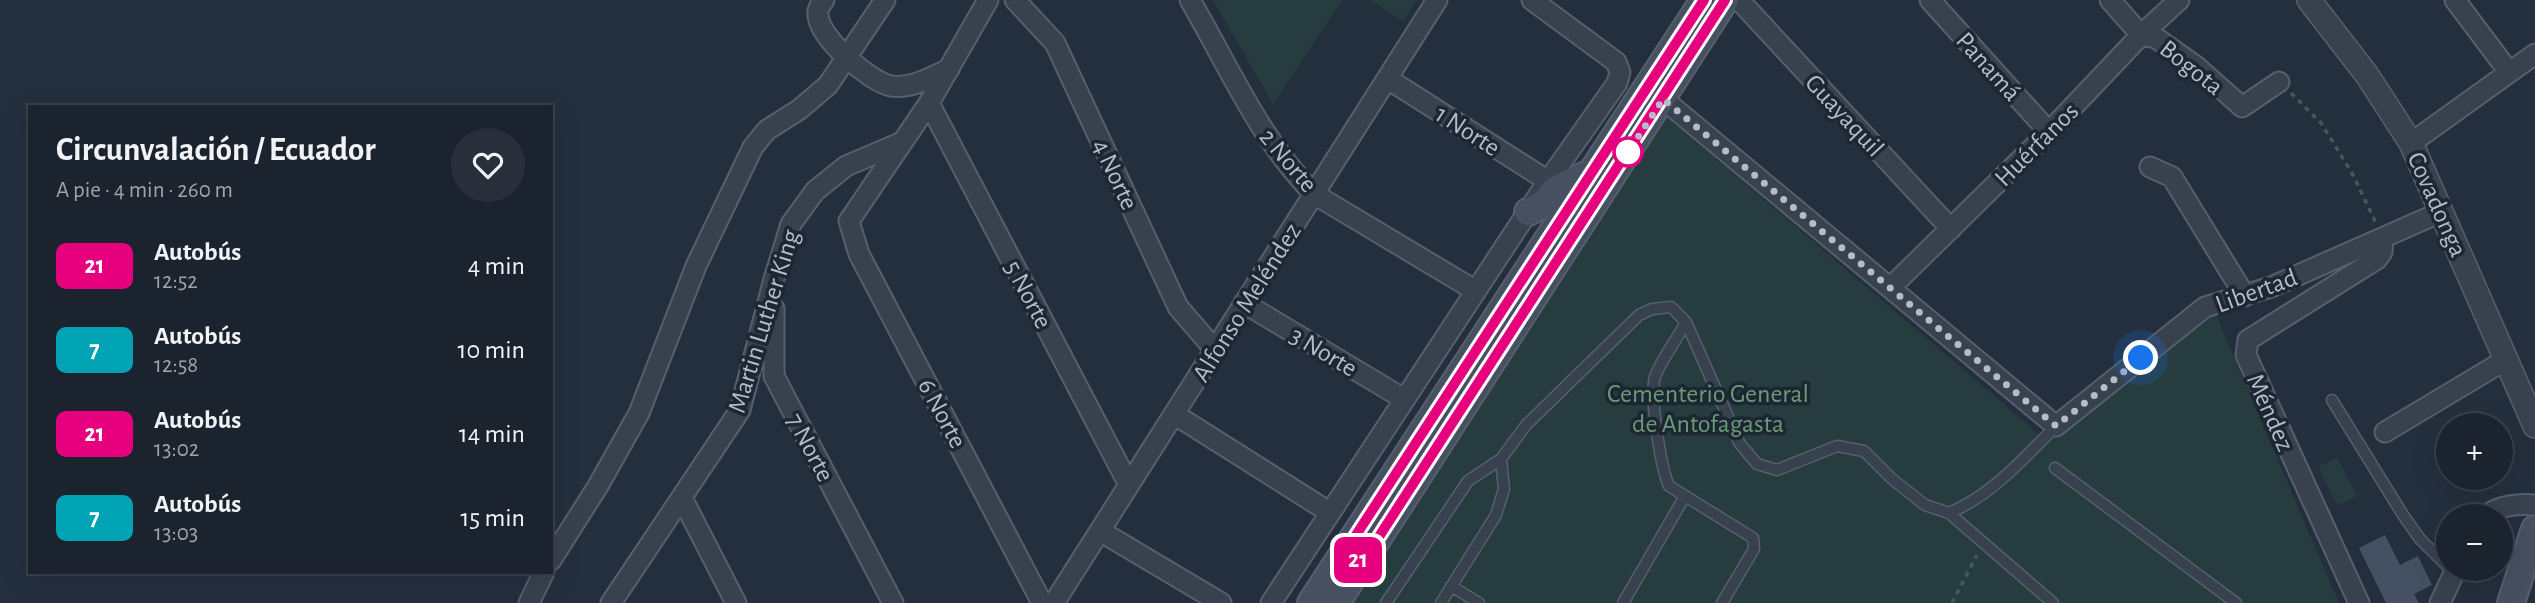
<!DOCTYPE html>
<html lang="es">
<head>
<meta charset="utf-8">
<style>
  :root { --surface:#1b232e; --page:#282f3a; --text:#f1f3f6; --muted:#a0a4aa; --line:#39404a }
  body { margin:0; font-family:"Alegreya Sans",sans-serif; background:var(--page); color:var(--text); height:100vh; display:flex; flex-direction:column; font-size:26px; white-space:nowrap }
  * { box-sizing:border-box; margin:0 }
  p { font-size:23px; color:var(--muted) }
  .icon { flex:none; width:38px; height:38px; fill:none; stroke:currentColor; stroke-width:2; stroke-linecap:round; stroke-linejoin:round }
  .map { position:relative; flex:1; overflow:hidden }
  .drawer { position:absolute; left:28px; top:105px; width:525px; height:469px; display:flex; flex-direction:column; background:var(--surface); border-radius:0px; box-shadow:0 7px 28px #0002,0 0 0 2px var(--line) }
  .drawer>* { flex:none }
  .badge { padding:0 14px; border-radius:10px; font-size:24px; line-height:46px }
  .buttons { position:absolute; left:2436px; top:413px; display:grid; gap:14px }
  .buttons a { display:grid; place-items:center; width:77px; height:77px; border-radius:50%; background:var(--surface); box-shadow:0 7px 28px #0002,0 0 0 2px var(--line); font-size:35px }
  .you { position:absolute; width:35px; height:35px; margin:-18px; border:5px solid #fff; border-radius:50%; background:#1a73e8; box-shadow:0 0 0 10px #1a73e833 }
  .map>.badge { position:absolute; translate:-50% -50%; box-shadow:0 0 0 4px #fff }
  .round { display:grid; place-items:center; flex:none; width:74px; height:74px; border-radius:37px; background:var(--page) }
  .head { display:flex; align-items:center; justify-content:space-between; height:119px; padding:0 28px }
  h1 { font-size:33px; font-weight:600; line-height:52px }
  ul { padding:0; list-style:none }
  li { display:flex; align-items:center; gap:21px; height:84px; padding:0 28px }
  li div { flex:1 }
  li b { display:block; font-size:26px }
  li em { font-style:normal }
  li .badge { min-width:77px; font-weight:700; text-align:center }
  .map>svg:first-child { display:block }
  .green { fill:#263c3f }
  .building { fill:#455162 }
  .lines { fill:none; stroke-linecap:round; stroke-linejoin:round }
  .service-casing { stroke:#565f6c; stroke-width:13 }
  .minor-casing { stroke:#565f6c; stroke-width:23 }
  .tertiary-casing { stroke:#565f6c; stroke-width:26 }
  .secondary-casing { stroke:#565f6c; stroke-width:30 }
  .path { stroke:#44595c; stroke-width:3.5; stroke-dasharray:5 5; stroke-linecap:butt }
  .service { stroke:#38414e; stroke-width:10 }
  .minor { stroke:#38414e; stroke-width:19 }
  .tertiary { stroke:#38414e; stroke-width:23 }
  .secondary { stroke:#465061; stroke-width:26 }
  .line-casing { stroke:#fff; stroke-width:16 }
  .line { stroke:#e6007e; stroke-width:10 }
  .walk { stroke:#b4bcc9; stroke-width:7; stroke-dasharray:0 12.6 }
  .stop-dot { fill:#fff; stroke:#e6007e; stroke-width:3.5 }
  .labels { text-anchor:middle; stroke-width:7; stroke-linejoin:round; paint-order:stroke }
  .street-label { font-size:26px; fill:#b4bcc9; stroke:#1d2633 }
  .park-label { font-size:26px; fill:#6b9a76; stroke:#1d2633 }
</style>
</head>
<body>
<div class="map">
<svg width="2535" height="603" viewBox="0 0 2535 603">
  <rect width="100%" height="100%" fill="#242f3e"/>
  <path class="green" d="M1213 0H1342L1273 104Z
    M1370 0H1417L1403 21Z
    M1664 114 2047 441 2215 313 2339 603H1353Z
    M2337 457 2357 496 2338 506 2318 467Z"/>
  <path class="building" d="M2385 535 2400 565 2418 556 2432 585 2414 594 2419 603H2386L2359 548Z"/>
  <g class="lines">
    <defs>
      <path id="service" d="M1686 322C1677 339 1664 356 1656 374 1648 391 1661 468 1669 486L1753 538 1754 549 1722 603
        M2332 400 2403 515 2420 539 2448 567
        M2055 468 2236 603
        M1949 513 2053 603
        M1451 586 1479 603
        M1386 603 1468 481 1501 459
        M1441 603 1496 515 1504 489 1501 459 1526 425 1639 315 1652 309 1671 307 1686 322 1740 444 1757 464 1777 470 1837 446 1864 451 1892 479 1925 505 1949 513C1992 495 2023 459 2056 426
        M1623 603 1685 496"/>
      <path id="minor" d="M824 0C821 4 817 9 818 15 819 38 870 82 891 86 912 89 931 77 949 69
        M988 0 929 103 849 221 859 254 1042 603
        M1015 0 1055 43 1178 307 1215 350
        M1190 0C1229 67 1259 138 1314 194L1476 291
        M1739 0 1951 229
        M1930 0 2049 132
        M2110 0 2141 35 2156 38 2197 67 2242 107 2279 82
        M2455 0 2509 72
        M1388 79 1548 181
        M1651 91 1663 99 2056 426 2205 307 2271 287 2441 212
        M929 103 1129 485
        M2411 143 2535 54
        M2150 167 2172 177 2245 296
        M1891 287 2049 132 2141 35 2179 0
        M1244 303 1404 399
        M774 309V376L893 603
        M1174 414 1329 512
        M2385 432 2507 359
        M682 498 736 603
        M2485 516C2498 506 2518 503 2535 505
        M1100 531 1221 603
        M551 560 598 486 639 413 696 266 753 147 767 130 800 109 828 85 885 0
        M529 603 544 572
        M611 603 740 410 774 279 791 224 815 191 846 166 900 143
        M1054 603 1437 0
        M1271 603 1548 181 1617 83 1620 72 1616 62 1532 0
        M2359 603 2246 355 2248 340 2377 259 2382 252 2383 238
        M2440 603 2456 569"/>
      <path id="tertiary" d="M2309 0 2367 75 2411 143 2535 426"/>
      <path id="secondary" d="M1528 212 1542 205 1555 190 1594 171
        M1311 603 1704 0
        M1336 603 1725 0
        M2511 603 2535 529"/>
    </defs>
    <use href="#service" class="service-casing"/>
    <use href="#minor" class="minor-casing"/>
    <use href="#tertiary" class="tertiary-casing"/>
    <use href="#secondary" class="secondary-casing"/>
    <path class="path" d="M2291 93 2321 123 2352 173 2376 223
      M1952 603 1977 555"/>
    <use href="#service" class="service"/>
    <use href="#minor" class="minor"/>
    <use href="#tertiary" class="tertiary"/>
    <use href="#secondary" class="secondary"/>
  </g>
  <g class="lines">
    <defs>
      <path id="line" d="M1704 0 1345 552 1362 563 1725 0"/>
    </defs>
    <use href="#line" class="line-casing"/>
    <use href="#line" class="line"/>
    <path class="walk" d="M1628 152 1623 160 1663 99 2056 426 2141 358"/>
  </g>
  <circle class="stop-dot" cx="1628" cy="152" r="14"/>
  <g class="labels">
    <g class="street-label">
      <text transform="translate(1989 66) rotate(48)" y="9">Panamá</text>
      <text transform="translate(2192 67) rotate(38)" y="9">Bogota</text>
      <text transform="translate(1845 115) rotate(47)" y="9">Guayaquil</text>
      <text transform="translate(1468 130) rotate(33)" y="9">1 Norte</text>
      <text transform="translate(2036 144) rotate(-45)" y="9">Huérfanos</text>
      <text transform="translate(1289 160) rotate(50)" y="9">2 Norte</text>
      <text transform="translate(1116 174) rotate(65)" y="9">4 Norte</text>
      <text transform="translate(2438 204) rotate(66)" y="9">Covadonga</text>
      <text transform="translate(2256 290) rotate(-20)" y="9">Libertad</text>
      <text transform="translate(1029 294) rotate(62)" y="9">5 Norte</text>
      <text transform="translate(1246 302) rotate(-58)" y="9">Alfonso Meléndez</text>
      <text transform="translate(763 321) rotate(-73)" y="9">Martin Luther King</text>
      <text transform="translate(1324 351) rotate(31)" y="9">3 Norte</text>
      <text transform="translate(2271 412) rotate(66)" y="9">Méndez</text>
      <text transform="translate(943 413) rotate(62)" y="9">6 Norte</text>
      <text transform="translate(811 447) rotate(62)" y="9">7 Norte</text>
    </g>
    <g class="park-label">
      <text x="1708" y="402">Cementerio General<tspan x="1708" dy="30">de Antofagasta</tspan></text>
    </g>
  </g>
</svg>
<div class="buttons">
<a>+</a>
<a>−</a>
</div>
<div class="you" style="left:2141px;top:358px"></div>
<b class="badge" style="left:1358px;top:560px;background:#e6007e;color:#fff">21</b>
<section class="drawer">
<div class="head"><div><h1>Circunvalación / Ecuador</h1><p>A pie · 4 min · 260 m</p></div><a class="round"><svg class="icon" aria-label="heart" viewBox="0 0 24 24"><path d="M12 20l-8-8c-3-5 5-10 8-4 3-6 11-1 8 4z"/></svg></a></div>
<ul>
<li><span class="badge" style="background:#e6007e;color:#fff">21</span><div><b>Autobús</b><p>12:52</p></div><em>4 min</em></li>
<li><span class="badge" style="background:#00a3b4;color:#fff">7</span><div><b>Autobús</b><p>12:58</p></div><em>10 min</em></li>
<li><span class="badge" style="background:#e6007e;color:#fff">21</span><div><b>Autobús</b><p>13:02</p></div><em>14 min</em></li>
<li><span class="badge" style="background:#00a3b4;color:#fff">7</span><div><b>Autobús</b><p>13:03</p></div><em>15 min</em></li>
</ul>
</section>
</div>
</body>
</html>
